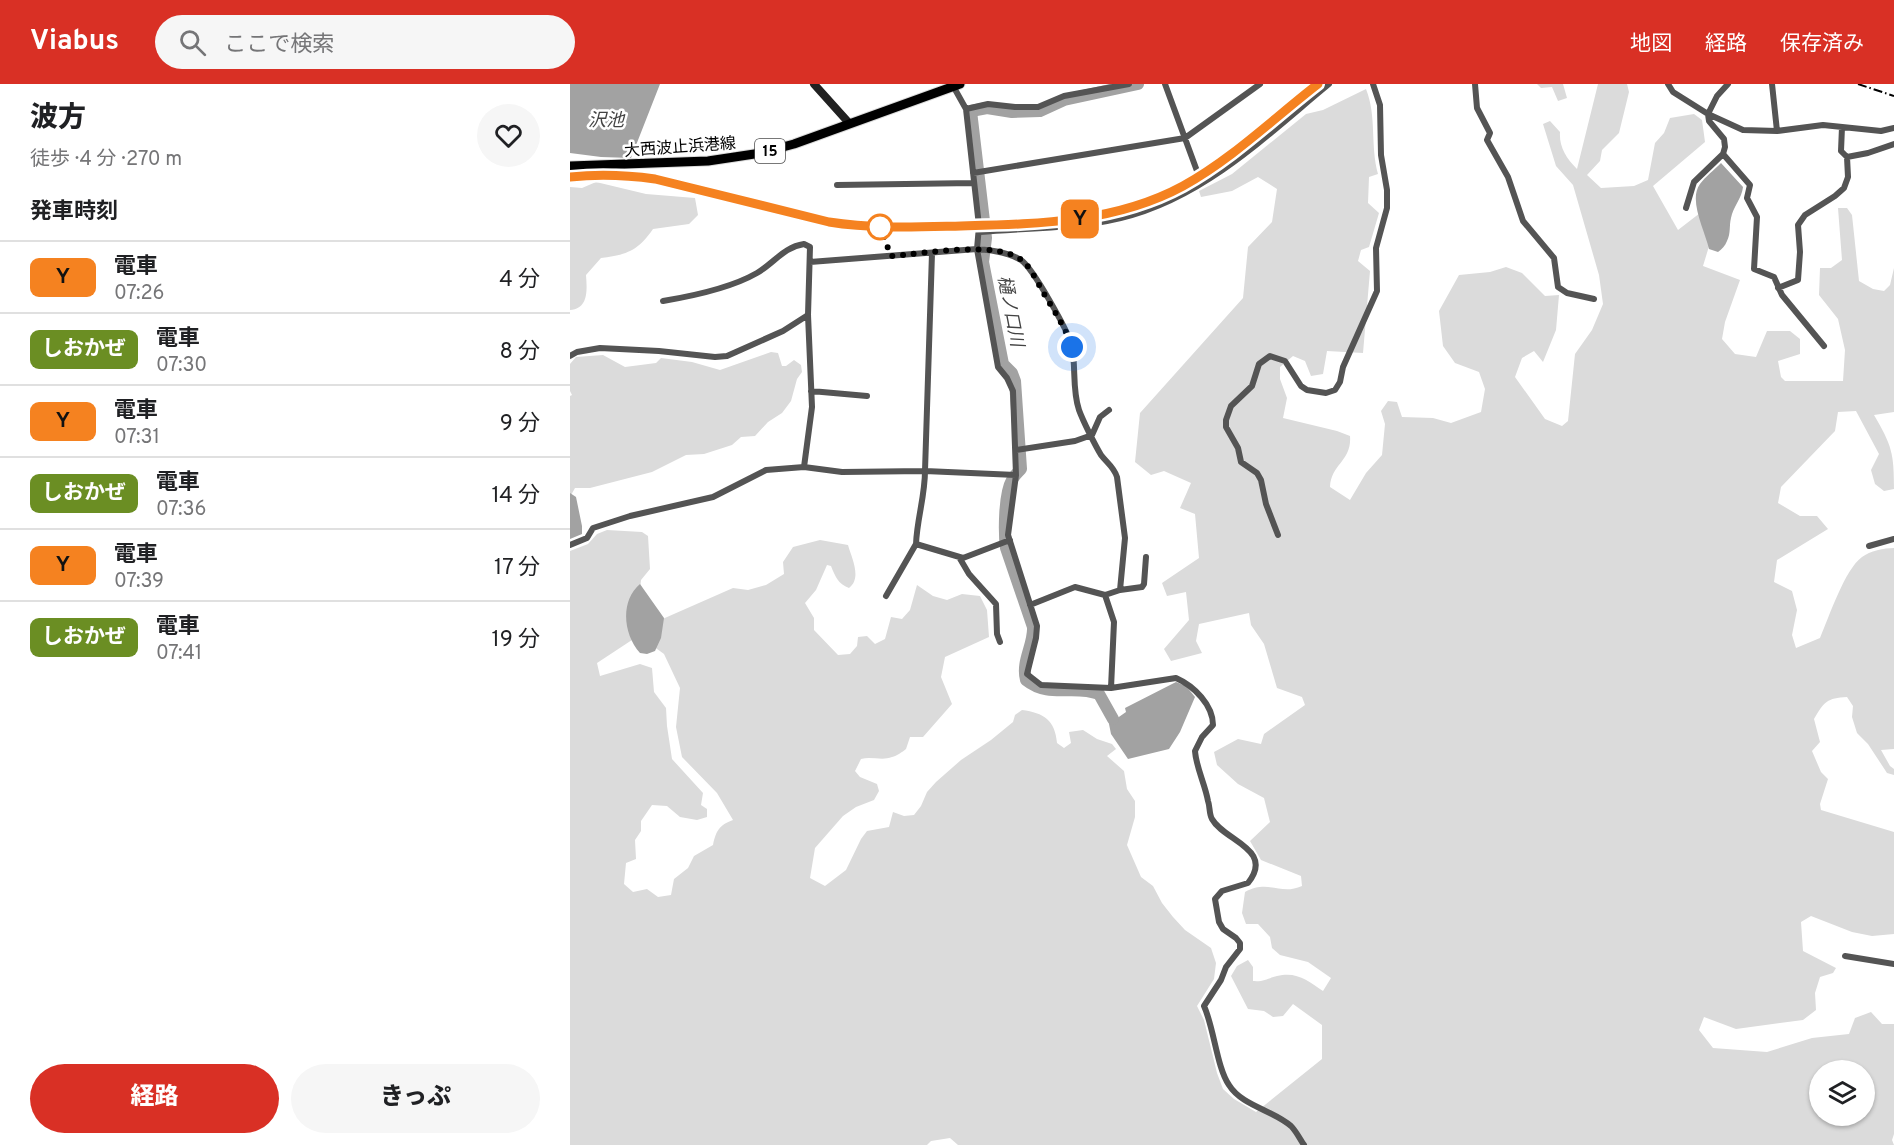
<!DOCTYPE html>
<html lang="ja">
<head>
<meta charset="utf-8">
<style>
  :root { --surface:#fff; --page:#f6f6f6; --text:#202124; --muted:#757577; --line:#e0e0e0; --accent:#d93025 }
  body { margin:0; font-family:Overpass,"Noto Sans JP",sans-serif; background:var(--page); color:var(--text); height:100vh; display:flex; flex-direction:column; font-size:22px; white-space:nowrap }
  * { box-sizing:border-box; margin:0 }
  p { font-size:20px; color:var(--muted) }
  .icon { flex:none; width:33px; height:33px; fill:none; stroke:currentColor; stroke-width:2; stroke-linecap:round; stroke-linejoin:round }
  .map { position:relative; flex:1; overflow:hidden }
  .details { display:flex; flex-direction:column; background:var(--surface); width:570px }
  .details>* { flex:none }
  .badge { padding:0 12px; border-radius:9px; font-size:21px; line-height:39px }
  .fabs { position:absolute; left:1239px; top:976px; display:grid; gap:12px }
  .fabs a { display:grid; place-items:center; width:66px; height:66px; border-radius:50%; background:var(--surface); box-shadow:0 2px 4px #0004; font-size:30px }
  .you { position:absolute; width:30px; height:30px; margin:-15px; border:4px solid #fff; border-radius:50%; background:#1a73e8; box-shadow:0 0 0 9px #1a73e833 }
  .map>.badge { position:absolute; translate:-50% -50%; box-shadow:0 0 0 3px #fff }
  h2 { padding:0 30px; font-size:22px; line-height:54px }
  .round { display:grid; place-items:center; flex:none; width:63px; height:63px; border-radius:32px; background:var(--page) }
  .overview { display:flex; align-items:center; justify-content:space-between; height:102px; padding:0 30px }
  h1 { font-size:28px; font-weight:800; line-height:45px }
  .cta { display:flex; gap:12px; margin-top:auto; padding:12px 30px }
  .cta a { flex:1; height:69px; border-radius:36px; background:var(--accent); color:#fff; font-size:24px; font-weight:800; line-height:69px; text-align:center }
  .cta a+a { background:var(--page); color:var(--text) }
  ul { padding:0; list-style:none }
  li { display:flex; align-items:center; gap:18px; height:72px; padding:0 30px; border-top:2px solid var(--line) }
  li div { flex:1 }
  li b { display:block; font-size:22px }
  li em { font-style:normal }
  li .badge { min-width:66px; font-weight:700; text-align:center }
  header { display:flex; align-items:center; gap:36px; box-sizing:border-box; height:84px; padding:0 30px; background:var(--accent); color:#fff }
  header strong { font-size:28px }
  nav { display:flex; gap:33px; margin-inline-start:auto; font-size:21px }
  .search { width:420px; height:54px; background:var(--page); display:flex; align-items:center; gap:15px; box-sizing:border-box; padding:0 21px; border-radius:33px; color:var(--muted); font-size:22px }
  main { display:flex; flex:1; min-height:0 }
  .map>svg:first-child { display:block }
  .green { fill:#dbdbdb; fill-rule:evenodd }
  .water { fill:#a2a2a2 }
  .lines { fill:none; stroke-linecap:round; stroke-linejoin:round }
  .river { stroke:#a2a2a2; stroke-width:12 }
  .primary-casing { stroke:#dbdbdb; stroke-width:11 }
  .street { stroke:#545454; stroke-width:6 }
  .secondary { stroke:#212121; stroke-width:8 }
  .primary { stroke:#000; stroke-width:9 }
  .rail { stroke:#000; stroke-width:2; stroke-dasharray:9 3 1.5 3; stroke-linecap:butt }
  .line-casing { stroke:#fff; stroke-width:14 }
  .line { stroke:#f58220; stroke-width:9 }
  .walk { stroke:#000; stroke-width:6; stroke-dasharray:0 10.8 }
  .stop-dot { fill:#fff; stroke:#f58220; stroke-width:3 }
  .labels { text-anchor:middle; stroke-width:5; stroke-linejoin:round; paint-order:stroke }
  .shield { fill:#fff; stroke:#4c4c4c; stroke-width:1.5 }
  .shield-label { font-size:15px; font-weight:bold; fill:#000 }
  .street-label { font-size:16px; fill:#000; stroke:#fff }
  .water-label { font-size:18px; font-style:italic; fill:#434343; stroke:#fff }
</style>
</head>
<body>
<header>
<strong>Viabus</strong>
<div class="search"><svg class="icon" aria-label="search" viewBox="0 0 24 24"><circle cx="10" cy="10" r="6"/><path d="M15 15l6 6"/></svg>ここで検索</div>
<nav><a>地図</a><a>経路</a><a>保存済み</a></nav>
</header>
<main>
<section class="details">
<div class="overview"><div><h1>波方</h1><p>徒歩 · 4 分 · 270 m</p></div><a class="round"><svg class="icon" aria-label="heart" viewBox="0 0 24 24"><path d="M12 20l-8-8c-3-5 5-10 8-4 3-6 11-1 8 4z"/></svg></a></div>
<h2>発車時刻</h2>
<ul>
<li><span class="badge" style="background:#f58220;color:#111">Y</span><div><b>電車</b><p>07:26</p></div><em>4 分</em></li>
<li><span class="badge" style="background:#6b8e23;color:#fff">しおかぜ</span><div><b>電車</b><p>07:30</p></div><em>8 分</em></li>
<li><span class="badge" style="background:#f58220;color:#111">Y</span><div><b>電車</b><p>07:31</p></div><em>9 分</em></li>
<li><span class="badge" style="background:#6b8e23;color:#fff">しおかぜ</span><div><b>電車</b><p>07:36</p></div><em>14 分</em></li>
<li><span class="badge" style="background:#f58220;color:#111">Y</span><div><b>電車</b><p>07:39</p></div><em>17 分</em></li>
<li><span class="badge" style="background:#6b8e23;color:#fff">しおかぜ</span><div><b>電車</b><p>07:41</p></div><em>19 分</em></li>
</ul>
<div class="cta"><a>経路</a><a>きっぷ</a></div>
</section>
<div class="map">
<svg width="1324" height="1061" viewBox="0 0 1324 1061">
  <rect width="100%" height="100%" fill="#fff"/>
  <path class="green" d="M967 0H993L997 14 988 17 982 3 971 4Z
    M1028 0H1057L1059 8 1049 49 1032 66 1030 77 1017 91 1031 104 1064 102 1078 96 1085 59 1094 49 1100 34 1124 30 1132 36 1135 58 1083 102 1108 146 1130 129 1140 159 1133 182 1170 196 1155 238 1152 255 1165 270 1186 273 1197 247H1220L1230 255V270L1208 277 1211 293 1215 297H1273L1275 266 1268 235 1249 211 1250 184H1261L1272 176 1268 124H1277L1282 131 1289 197 1303 205 1314 207 1320 201 1324 184V328L1304 331C1322 362 1324 369 1324 405L1314 407 1305 400 1301 386 1309 370 1286 327 1268 328 1265 347 1211 403 1208 419 1230 432H1247L1258 445 1207 476 1204 498 1222 507 1227 526 1222 551 1226 564 1250 554C1259 533 1275 485 1292 473 1300 467 1314 464 1324 464V665L1311 666 1320 682 1324 685V691L1317 689 1298 660 1287 649 1282 633 1283 622 1277 613C1257 614 1254 618 1244 635L1250 658 1242 667 1251 688 1258 695 1250 720 1251 726 1324 748V850L1302 852 1282 848 1241 832 1231 838 1233 867 1266 884 1263 889 1250 893 1245 909 1246 926 1233 936 1166 945 1134 933 1129 946 1143 964 1197 968 1242 954 1279 950 1285 934 1301 928 1312 940H1324V1050L1322 1056 1324 1061H388L380 1054 361 1057 357 1061H0V467L18 460 27 450 37 446 72 448 78 452 80 485 71 496 65 554 27 579 30 592 70 580 82 584 84 608 96 624 97 642 102 675 133 709 131 721 137 725V733L127 736 110 733 97 722 82 721 71 737V747L65 756 66 775 56 779 54 800 63 808 77 805 88 813 101 811 104 795 118 784 124 772 143 761C146 747 149 741 163 736L147 709 112 673 106 643 110 604 94 570 83 562 88 537 163 504 178 506 196 501 214 490 213 478 223 463 250 456 278 461C282 475 292 494 279 504 268 500 265 492 261 482L257 481 246 506 235 519 244 534V546L268 571 280 570 287 562 288 553 297 552 305 560 315 555 321 533 332 535 340 526 347 501 363 512 377 516 392 510 410 512 417 526 419 553 375 573 371 593 382 620 353 653H340L336 665C332 668 327 672 322 673 312 677 301 672 291 675L285 687 290 693 307 700 309 707 304 716 286 723 273 732 245 764 240 794 255 802 276 786 291 755 297 747 319 743 323 728 334 732 344 731 351 722 357 708 366 698 391 676 421 656 443 638 445 631 452 626C474 629 485 636 487 659L494 664 501 659 499 648 513 646 527 655 542 660 546 665 537 672 554 687 557 705 565 717V733L557 761 571 793 583 802 592 819 603 833 615 846 641 864 646 879 644 895 627 922 634 936 647 989 653 1005 664 1015 686 1028 752 975V941L723 920 713 932 703 933 694 927 678 925 661 892 667 882 678 876 683 883V897C694 898 698 894 707 892 727 887 738 897 753 907L761 894 738 878 710 871 702 864 700 853 688 840H676L672 829 675 808C699 795 710 812 732 802L731 792 691 776 680 757 700 738 694 714 668 700 647 681 644 668 668 655 691 660 694 650 735 621 732 613 707 604 694 560 681 541 679 529 629 540 626 557 632 569 601 577 594 565 619 536 616 508 597 512 592 499 629 474 625 430 610 424 621 399 594 387 581 391 565 378 570 329 673 214 678 163 702 138 707 105 688 93 662 107 631 113 629 107 662 90 736 30 753 26 796 5C807 33 800 61 808 90L799 93 798 119 809 129 799 163 791 166 788 177 800 187 793 269 757 267 753 290 741 292 735 277 723 272 710 283V295L717 314 713 334 767 347 780 352C782 377 761 380 760 403L780 416 796 389 812 371 815 340 811 327 818 317 827 318 832 333 863 334 881 339 911 328 915 305 909 288 885 279 873 262 869 227 889 191 920 188 936 183 952 189 975 212 989 211 986 246 973 278 964 267 952 274 945 293 975 335 992 342 998 337 1005 270 1022 246 1033 220 1029 191 1003 101 986 82 973 40 980 37 990 48C989 63 996 74 1007 85ZM1250 987H1294V1032H1250Z
    M26 98 76 110 125 114 128 131 119 140 83 145C68 167 56 171 31 174L16 191C17 205 19 225 0 226V103L12 104Z
    M201 268 208 269 212 282H216L224 276 231 281 232 288 227 295 221 317 212 329 198 338 185 352 171 353 162 361 134 370 116 371 82 388 20 404H5L0 413V312L2 311 0 307V280L6 273 33 271 55 283 86 279 91 274 122 278 150 286Z"/>
  <path class="water" d="M0 0H90L61 74 31 73 0 69Z
    M1151 79 1173 103C1172 114 1163 123 1161 134 1159 142 1161 149 1157 157 1155 162 1152 165 1148 168L1139 165C1135 147 1118 116 1130 100 1135 93 1144 86 1151 79Z
    M0 409 6 413 12 442V450L0 455Z
    M70 500 94 534 91 554 85 567 77 570 70 569C53 550 50 517 70 500Z
    M606 598 616 602 625 613 610 648 599 665 558 675 541 650 538 635 544 632 546 635 556 628 555 624Z"/>
  <g class="lines">
    <path class="river" d="M543 635 529 610C503 600 480 615 456 596 451 577 464 561 463 543L436 464C434 448 434 410 442 396 444 392 448 388 451 385L445 297 442 289 433 280 413 178 416 154 401 27 417 24 442 28 470 27 494 16 568 0"/>
    <defs>
      <path id="primary" d="M0 82 138 77 191 69 224 60 390 0"/>
    </defs>
    <use href="#primary" class="primary-casing"/>
    <path class="street" d="M382 0 396 25 409 142 407 165 428 283 437 294 443 307 446 391 438 451 467 542 466 554 457 590 471 601 541 604 606 594C624 602 643 621 643 641L632 653 625 667C626 683 635 700 638 717 640 722 639 730 642 735 654 757 705 765 678 799L652 807 645 815 649 838 653 845 666 854 670 859V865L656 883 651 896 634 922C644 944 647 984 659 1001 672 1022 703 1026 721 1042 726 1047 730 1055 734 1061
      M595 0 627 87
      M905 0 907 24 920 49 917 56 938 93 953 137 984 174 988 203 997 209 1024 215
      M1098 0 1103 8 1138 30 1173 46 1207 47 1253 41 1311 47 1324 44
      M1202 0 1207 47
      M396 25 418 20 445 23H468L494 12 559 0
      M1272 43 1271 67 1277 73
      M1153 70 1180 101 1177 114 1187 133 1184 185 1204 193 1212 211 1254 262
      M403 89 615 54 690 0
      M267 101 404 99
      M1116 124 1124 98 1153 70 1155 63 1154 55 1139 37 1138 30 1147 12 1158 0
      M410 148C452 144 495 145 537 137 626 121 691 56 759 0
      M362 169 355 387 446 391
      M240 178 407 165C422 166 438 168 451 176 463 184 498 247 502 262 506 283 502 306 509 326 513 337 525 361 531 371 537 379 544 383 547 393L555 454 550 506 535 511 505 503 460 521
      M1208 204 1228 196 1230 168 1228 141 1235 131 1265 112 1274 104 1278 93 1277 73 1298 69 1324 60
      M93 217C123 212 161 204 187 189 204 179 214 163 234 160L240 163 238 231 242 323 234 383
      M0 272 7 268 30 264 89 267 145 273 157 272 213 247 238 231
      M241 307 297 312
      M446 366 505 357 522 351 530 333 539 326
      M708 451 696 420 691 396 687 389 671 378 668 364 656 343V336L661 322 682 302 689 280 700 272 715 277 731 302 737 306 756 309 765 306 770 298 773 283 807 207 806 164 817 124V106L811 71 810 21 803 0
      M0 461 17 454 23 444 60 432 143 413 196 386 234 383 272 388 355 387C355 412 347 435 346 460L393 474 440 456
      M1299 462 1324 455
      M389 473 399 490 426 520 427 550 430 558
      M550 506 572 503 574 500 576 473
      M535 511 544 538 541 604
      M316 512 346 460
      M1275 872 1324 880"/>
    <path class="secondary" d="M244 0 279 39"/>
    <use href="#primary" class="primary"/>
    <path class="rail" d="M1288 0 1324 12
      M0 93C29 90 56 91 85 95 144 108 202 129 261 139 304 145 346 143 388 142 464 140 546 140 614 101 662 74 704 34 748 0"/>
  </g>
  <g class="lines">
    <defs>
      <path id="line" d="M0 93C29 90 56 91 85 95L259 138C303 145 346 143 391 142 466 140 545 139 613 102 662 75 704 34 748 0"/>
    </defs>
    <use href="#line" class="line-casing"/>
    <use href="#line" class="line"/>
    <path class="walk" d="M310 143 321 172C354 170 429 155 454 178 463 187 469 202 476 213 486 230 496 245 502 263"/>
  </g>
  <circle class="stop-dot" cx="310" cy="143" r="12"/>
  <g class="labels">
    <rect class="shield" x="185" y="55" width="30" height="24" rx="4.5"/>
    <g class="shield-label">
      <text x="200" y="72">15</text>
    </g>
    <g class="street-label">
      <text transform="translate(110 62) rotate(-4)" y="6">大西波止浜港線</text>
    </g>
    <g class="water-label">
      <text x="36" y="42">沢池</text>
      <text transform="translate(441 227) rotate(79)" y="6">樋ノ口川</text>
    </g>
  </g>
</svg>
<div class="fabs">
<a><svg class="icon" aria-label="layers" viewBox="0 0 24 24"><path d="M12 4l9 5-9 5-9-5zM3 14l9 5 9-5"/></svg></a>
</div>
<div class="you" style="left:502px;top:263px"></div>
<b class="badge" style="left:510px;top:135px;background:#f58220;color:#111">Y</b>
</div>
</main>
</body>
</html>
